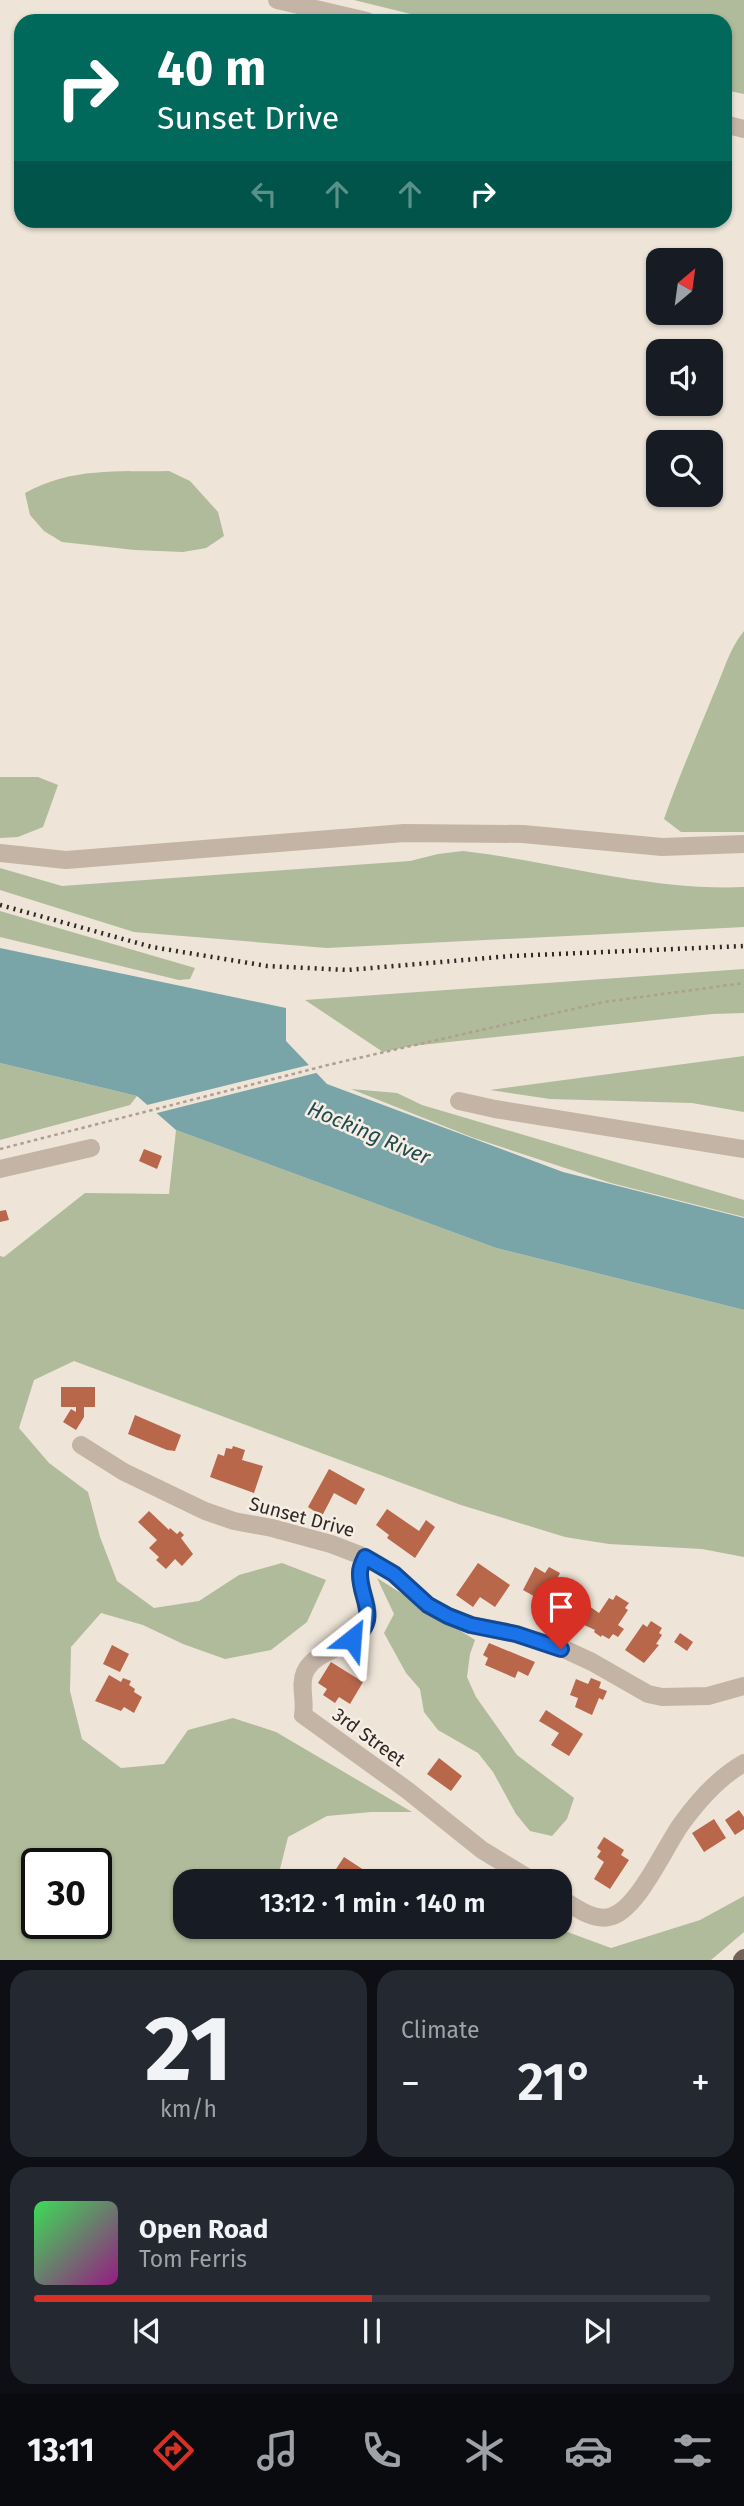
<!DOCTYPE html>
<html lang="en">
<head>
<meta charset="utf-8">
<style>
	body { margin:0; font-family:"Fira Sans",sans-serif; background:#242831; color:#f1f3f6; height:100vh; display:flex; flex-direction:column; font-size:26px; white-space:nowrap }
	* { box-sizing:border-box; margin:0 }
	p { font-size:23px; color:#9ea1a6 }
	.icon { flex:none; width:38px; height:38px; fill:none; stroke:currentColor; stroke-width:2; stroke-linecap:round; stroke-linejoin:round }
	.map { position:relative; height:1960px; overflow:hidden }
	.panel { display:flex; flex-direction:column; gap:10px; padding:10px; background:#0d0f14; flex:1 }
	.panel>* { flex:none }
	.top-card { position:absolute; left:14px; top:14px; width:718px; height:214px; border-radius:21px; box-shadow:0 2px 5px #0004; background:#00695c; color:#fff; overflow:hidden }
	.needle { width:46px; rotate:29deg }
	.controls { position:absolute; left:646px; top:248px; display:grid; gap:14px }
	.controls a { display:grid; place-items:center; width:77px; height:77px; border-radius:14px; background:#171b24; box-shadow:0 2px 5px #0004; font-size:35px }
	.speed { position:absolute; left:21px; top:1848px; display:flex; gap:14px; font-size:35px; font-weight:700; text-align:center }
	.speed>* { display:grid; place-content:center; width:91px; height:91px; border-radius:50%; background:#171b24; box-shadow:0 2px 5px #0004; line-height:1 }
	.speed .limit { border:4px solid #111; border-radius:10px; background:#fff; color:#111 }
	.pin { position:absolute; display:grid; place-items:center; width:60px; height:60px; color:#fff; margin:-72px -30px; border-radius:50% 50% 50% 0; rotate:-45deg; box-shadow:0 0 7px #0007 }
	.pin .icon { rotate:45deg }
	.me { position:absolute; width:77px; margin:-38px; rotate:28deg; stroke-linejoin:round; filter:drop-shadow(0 0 5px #0008) }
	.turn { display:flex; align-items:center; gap:24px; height:147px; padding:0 28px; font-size:32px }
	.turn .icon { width:91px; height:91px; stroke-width:2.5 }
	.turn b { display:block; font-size:49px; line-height:60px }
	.lanes { display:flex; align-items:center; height:66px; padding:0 28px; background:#0003; justify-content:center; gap:35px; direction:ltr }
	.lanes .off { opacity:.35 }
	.big { font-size:52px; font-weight:600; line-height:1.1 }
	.panel .widget { flex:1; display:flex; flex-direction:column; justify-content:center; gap:10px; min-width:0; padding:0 24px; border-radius:21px; background:#242831 }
	.panel .dial { align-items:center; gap:0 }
	.dial b { font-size:91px; line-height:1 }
	.song { display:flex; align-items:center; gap:21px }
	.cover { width:84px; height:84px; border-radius:10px; background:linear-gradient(135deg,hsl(130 70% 55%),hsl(310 70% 35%)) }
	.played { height:7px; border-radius:4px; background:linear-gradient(90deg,#d93025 50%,#363941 50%) }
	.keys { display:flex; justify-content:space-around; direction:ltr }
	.heat { display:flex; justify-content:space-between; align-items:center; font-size:38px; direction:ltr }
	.panel .tiles { flex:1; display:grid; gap:10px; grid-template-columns:1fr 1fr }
	.widget:last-child { grid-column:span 2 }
	.trip { position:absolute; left:173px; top:1869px; width:399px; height:70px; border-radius:21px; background:#171b24; box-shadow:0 2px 5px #0004; font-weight:600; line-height:70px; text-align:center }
	.menu { display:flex; height:112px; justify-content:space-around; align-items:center; background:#090b0e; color:#9ea1a6 }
	.menu .icon { width:49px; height:49px }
	.menu .on { color:#d93025 }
	.menu b { font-size:32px; color:#f1f3f6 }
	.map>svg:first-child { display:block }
	.green { fill:#afbb9a; fill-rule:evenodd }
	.water { fill:#7aa5a8 }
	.pier { fill:#eee4d8 }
	.building { fill:#b9674b }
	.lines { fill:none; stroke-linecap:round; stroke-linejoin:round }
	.path { stroke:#b09e90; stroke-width:2.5; stroke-dasharray:3.5 3.5; stroke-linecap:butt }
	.minor { stroke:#c4b4a6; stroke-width:18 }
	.major { stroke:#726158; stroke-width:18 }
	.rail { stroke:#312926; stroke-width:4.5; stroke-dasharray:2 5; stroke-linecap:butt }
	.route-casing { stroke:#114b97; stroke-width:18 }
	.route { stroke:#1a73e8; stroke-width:12 }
	.labels { text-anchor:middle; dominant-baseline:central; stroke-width:5; stroke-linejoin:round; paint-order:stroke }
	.street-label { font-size:19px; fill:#312926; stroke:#f6eee4 }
	.water-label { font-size:21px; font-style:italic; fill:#204a4e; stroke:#f6eee4 }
</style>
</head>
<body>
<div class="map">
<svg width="744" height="1960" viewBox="0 0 744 1960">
	<rect width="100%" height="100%" fill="#eee4d8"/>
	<path class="green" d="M 354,0 L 744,0 L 744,94 L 725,90 L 724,21 L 439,21 Z
		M 169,471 L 190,481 L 218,512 L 224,536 L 206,548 L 183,552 L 135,550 L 62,542 L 44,531 L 30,515 L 25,493 C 72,467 117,472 169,471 Z
		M 744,631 L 744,832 L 681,832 L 664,819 C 679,776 697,735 714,693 C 724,671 729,649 744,631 Z
		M 0,777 L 38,777 L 58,785 L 43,827 L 18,837 L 0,838 Z
		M 463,851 C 557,862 649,891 744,887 L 744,927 L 327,948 L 134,932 L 0,890 L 0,868 L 62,886 L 410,861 L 438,854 Z
		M 0,911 L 195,968 L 190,979 L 179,980 L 0,937 Z
		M 744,969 L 744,1013 L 712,1014 L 411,1046 L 383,1052 L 305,1000 Z
		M 744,1056 L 744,1112 L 692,1103 L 550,1099 L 490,1090 Z
		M 0,1063 L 137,1096 L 130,1105 L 0,1140 Z
		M 351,1089 L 397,1093 L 422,1105 L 744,1200 L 744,1217 L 611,1183 L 474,1138 Z
		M 176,1130 L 496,1248 L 744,1310 L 744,1557 L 702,1549 L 609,1544 L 565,1537 L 461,1505 L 74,1361 L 34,1380 L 19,1428 L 49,1463 L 88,1492 L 100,1537 L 117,1581 L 154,1608 L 199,1601 L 239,1575 L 282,1563 L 326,1580 L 307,1622 L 271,1650 L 225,1659 L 183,1644 L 143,1625 L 101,1613 L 71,1647 L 70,1691 L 82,1739 L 121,1768 L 164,1764 L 188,1730 L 233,1718 L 276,1732 L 412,1812 L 371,1812 L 327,1816 L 288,1837 L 277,1881 L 186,1881 L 186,1927 L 554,1927 L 611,1948 L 700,1920 L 744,1896 L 744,1932 L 711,1960 L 0,1960 L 0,1256 L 4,1257 L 85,1193 L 169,1194 ZM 37,1864 L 96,1864 L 96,1923 L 37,1923 Z
		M 377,1578 L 475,1640 L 470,1654 L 467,1677 L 476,1697 L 517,1755 L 574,1798 L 567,1819 L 552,1836 L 530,1831 L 516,1814 L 493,1772 L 478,1753 L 438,1730 L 424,1712 L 420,1689 L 406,1673 L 384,1633 L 394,1614 Z"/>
	<path class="water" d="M 0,948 L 286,1008 L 286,1041 L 327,1084 L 563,1172 L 744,1218 L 744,1310 L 496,1248 L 176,1130 L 137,1096 L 0,1063 Z"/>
	<path class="pier" d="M 313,1064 L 320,1072 L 153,1114 L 143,1106 Z"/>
	<path class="building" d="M 144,1149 L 162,1156 L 157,1169 L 139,1161 Z
		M 6,1210 L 9,1220 L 0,1222 L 0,1211 Z
		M 61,1387 L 95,1387 L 95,1407 L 84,1407 L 84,1417 L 76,1430 L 63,1422 L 71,1409 L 76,1412 L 76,1407 L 61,1407 Z
		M 135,1415 L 181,1435 L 175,1451 L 167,1450 L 128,1434 Z
		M 233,1446 L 245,1450 L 242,1460 L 263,1466 L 254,1493 L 210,1477 L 218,1454 L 224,1456 L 226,1448 L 232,1449 Z
		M 329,1469 L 365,1489 L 356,1505 L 334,1493 L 322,1516 L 308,1507 Z
		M 387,1509 L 419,1531 L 426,1520 L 435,1527 L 415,1558 L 387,1538 L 389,1535 L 376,1525 Z
		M 149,1511 L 169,1530 L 170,1528 L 177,1534 L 180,1531 L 184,1535 L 181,1538 L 193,1554 L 182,1566 L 175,1559 L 166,1569 L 156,1560 L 159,1557 L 149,1548 L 157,1540 L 138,1522 Z
		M 478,1563 L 510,1585 L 495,1607 L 480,1597 L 473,1607 L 456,1595 Z
		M 535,1567 L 545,1573 L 549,1567 L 560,1573 L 557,1579 L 577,1589 L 564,1613 L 523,1590 Z
		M 616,1595 L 629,1603 L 625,1608 L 628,1610 L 618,1625 L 624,1629 L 618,1637 L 613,1634 L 609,1639 L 602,1635 L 601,1637 L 594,1632 L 595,1630 L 582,1624 L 584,1621 L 577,1617 L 585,1603 L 599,1613 L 609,1598 L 613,1600 Z
		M 651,1621 L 662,1628 L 659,1633 L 662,1635 L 656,1644 L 659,1645 L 644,1663 L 625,1650 L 643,1624 L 647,1627 Z
		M 680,1633 L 693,1642 L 687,1651 L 674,1642 Z
		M 489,1643 L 535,1662 L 528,1676 L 518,1671 L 515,1678 L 485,1665 L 488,1658 L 483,1655 Z
		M 112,1645 L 129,1654 L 120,1672 L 103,1664 Z
		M 331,1662 L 363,1682 L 350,1704 L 339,1697 L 335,1703 L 323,1695 L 327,1689 L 318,1683 Z
		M 109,1675 L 121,1682 L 123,1678 L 131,1681 L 129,1685 L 135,1689 L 134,1692 L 142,1697 L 134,1713 L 124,1707 L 121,1711 L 95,1701 Z
		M 591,1678 L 601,1682 L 599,1688 L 607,1691 L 603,1700 L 599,1698 L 592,1715 L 575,1707 L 578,1698 L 570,1695 L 576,1679 L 588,1684 Z
		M 546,1710 L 583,1734 L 569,1756 L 551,1745 L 559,1733 L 539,1721 Z
		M 439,1758 L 462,1776 L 451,1791 L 427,1774 Z
		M 739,1810 L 744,1817 L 744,1829 L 735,1835 L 725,1820 Z
		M 714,1819 L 726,1838 L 704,1852 L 692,1833 Z
		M 604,1837 L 624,1850 L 621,1855 L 629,1860 L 610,1889 L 594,1879 L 604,1862 L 597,1857 L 601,1851 L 597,1848 Z
		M 344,1857 L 373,1876 L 370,1881 L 347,1881 L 334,1872 Z"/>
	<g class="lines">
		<path class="path" d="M 0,1149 L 332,1064 L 604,1002 L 744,983"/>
		<path class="minor" d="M 277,0 L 367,21
			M 724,124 L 744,129
			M 0,853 L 66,860 L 404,833 L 523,834 L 662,847 L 744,844
			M 459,1101 L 495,1109 L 744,1149
			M 0,1169 L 91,1148
			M 81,1445 L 124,1472 L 205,1511 L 234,1521 L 272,1528 L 331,1544 L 365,1557 L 393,1573 L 428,1605 L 448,1616 L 471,1625 L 516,1634 L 564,1649 L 592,1662 L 648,1694 L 662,1697 L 708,1696 L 744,1686
			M 365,1557 C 363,1561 360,1567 360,1572 C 359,1590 373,1607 365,1626 C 354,1649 316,1648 305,1672 C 299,1685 306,1701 303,1715 L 407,1790 L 482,1850 L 533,1881
			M 560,1898 C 574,1906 592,1921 609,1917 C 637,1912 665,1846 682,1823 C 698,1801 719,1777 744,1763"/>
		<path class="major" d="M 742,1960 L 744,1958"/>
		<path class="rail" d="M 0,905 L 152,947 L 267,966 L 348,970 L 511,956 L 744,946"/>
	</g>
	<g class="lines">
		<defs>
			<path id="route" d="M 352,1639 C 382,1619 359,1599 360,1573 C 360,1567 363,1561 365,1557 L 394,1574 L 428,1605 L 448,1616 L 471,1625 L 516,1634 L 561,1649"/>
		</defs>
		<use href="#route" class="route-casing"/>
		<use href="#route" class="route"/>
	</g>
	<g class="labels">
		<g class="street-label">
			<text transform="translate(302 1517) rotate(15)">Sunset Drive</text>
			<text transform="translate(369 1737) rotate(36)">3rd Street</text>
		</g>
		<g class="water-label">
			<text transform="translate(369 1133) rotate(23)">Hocking River</text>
		</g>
	</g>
</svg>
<div class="controls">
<a><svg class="needle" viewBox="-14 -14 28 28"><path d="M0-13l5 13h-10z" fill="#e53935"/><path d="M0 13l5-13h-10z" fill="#9ea1a6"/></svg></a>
<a><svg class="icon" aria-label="sound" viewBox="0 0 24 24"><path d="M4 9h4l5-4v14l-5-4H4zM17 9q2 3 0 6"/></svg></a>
<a><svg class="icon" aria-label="search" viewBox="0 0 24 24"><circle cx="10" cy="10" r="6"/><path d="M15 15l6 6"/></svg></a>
</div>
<div class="speed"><div class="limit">30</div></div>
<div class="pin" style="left:561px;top:1649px;background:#d93025"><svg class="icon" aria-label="arrive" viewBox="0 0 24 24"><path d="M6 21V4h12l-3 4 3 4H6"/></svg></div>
<svg class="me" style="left:352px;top:1639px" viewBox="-20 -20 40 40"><path d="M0-17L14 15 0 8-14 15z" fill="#1a73e8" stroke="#fff" stroke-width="4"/></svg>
<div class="trip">13:12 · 1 min · 140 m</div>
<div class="top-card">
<div class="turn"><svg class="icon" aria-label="right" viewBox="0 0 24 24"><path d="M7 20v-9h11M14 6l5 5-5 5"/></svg><div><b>40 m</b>Sunset Drive</div></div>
<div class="lanes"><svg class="icon off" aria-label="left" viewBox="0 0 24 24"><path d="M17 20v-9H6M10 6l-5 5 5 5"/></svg><svg class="icon off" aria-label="ahead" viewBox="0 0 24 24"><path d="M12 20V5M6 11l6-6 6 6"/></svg><svg class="icon off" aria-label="ahead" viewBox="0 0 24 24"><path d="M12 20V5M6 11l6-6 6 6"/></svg><svg class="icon" aria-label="right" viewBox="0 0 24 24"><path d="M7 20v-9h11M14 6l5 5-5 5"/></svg></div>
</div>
</div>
<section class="panel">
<div class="tiles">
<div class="widget dial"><b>21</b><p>km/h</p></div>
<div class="widget"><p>Climate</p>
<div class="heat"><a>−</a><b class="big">21°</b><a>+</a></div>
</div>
<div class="widget">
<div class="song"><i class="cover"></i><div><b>Open Road</b><p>Tom Ferris</p></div></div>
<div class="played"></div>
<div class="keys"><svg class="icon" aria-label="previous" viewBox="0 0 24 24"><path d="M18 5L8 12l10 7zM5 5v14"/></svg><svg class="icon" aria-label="pause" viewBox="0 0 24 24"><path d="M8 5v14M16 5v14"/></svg><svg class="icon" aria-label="next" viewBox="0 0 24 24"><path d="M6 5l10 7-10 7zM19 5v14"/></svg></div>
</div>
</div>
</section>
<nav class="menu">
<b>13:11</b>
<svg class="icon on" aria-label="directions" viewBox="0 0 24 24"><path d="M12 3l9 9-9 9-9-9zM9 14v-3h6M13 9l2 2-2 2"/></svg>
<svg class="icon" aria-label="music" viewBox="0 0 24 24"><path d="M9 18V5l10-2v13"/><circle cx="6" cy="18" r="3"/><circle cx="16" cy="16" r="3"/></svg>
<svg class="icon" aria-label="phone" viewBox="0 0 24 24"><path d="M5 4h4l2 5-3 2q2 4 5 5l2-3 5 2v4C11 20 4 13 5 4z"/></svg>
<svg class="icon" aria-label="climate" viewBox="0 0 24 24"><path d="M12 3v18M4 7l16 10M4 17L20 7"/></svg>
<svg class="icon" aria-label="car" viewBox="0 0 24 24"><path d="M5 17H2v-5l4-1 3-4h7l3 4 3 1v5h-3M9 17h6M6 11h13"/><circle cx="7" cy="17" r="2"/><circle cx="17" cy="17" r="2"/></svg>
<svg class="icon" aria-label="filters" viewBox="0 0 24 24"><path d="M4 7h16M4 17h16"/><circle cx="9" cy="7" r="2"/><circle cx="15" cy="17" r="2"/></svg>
</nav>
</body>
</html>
